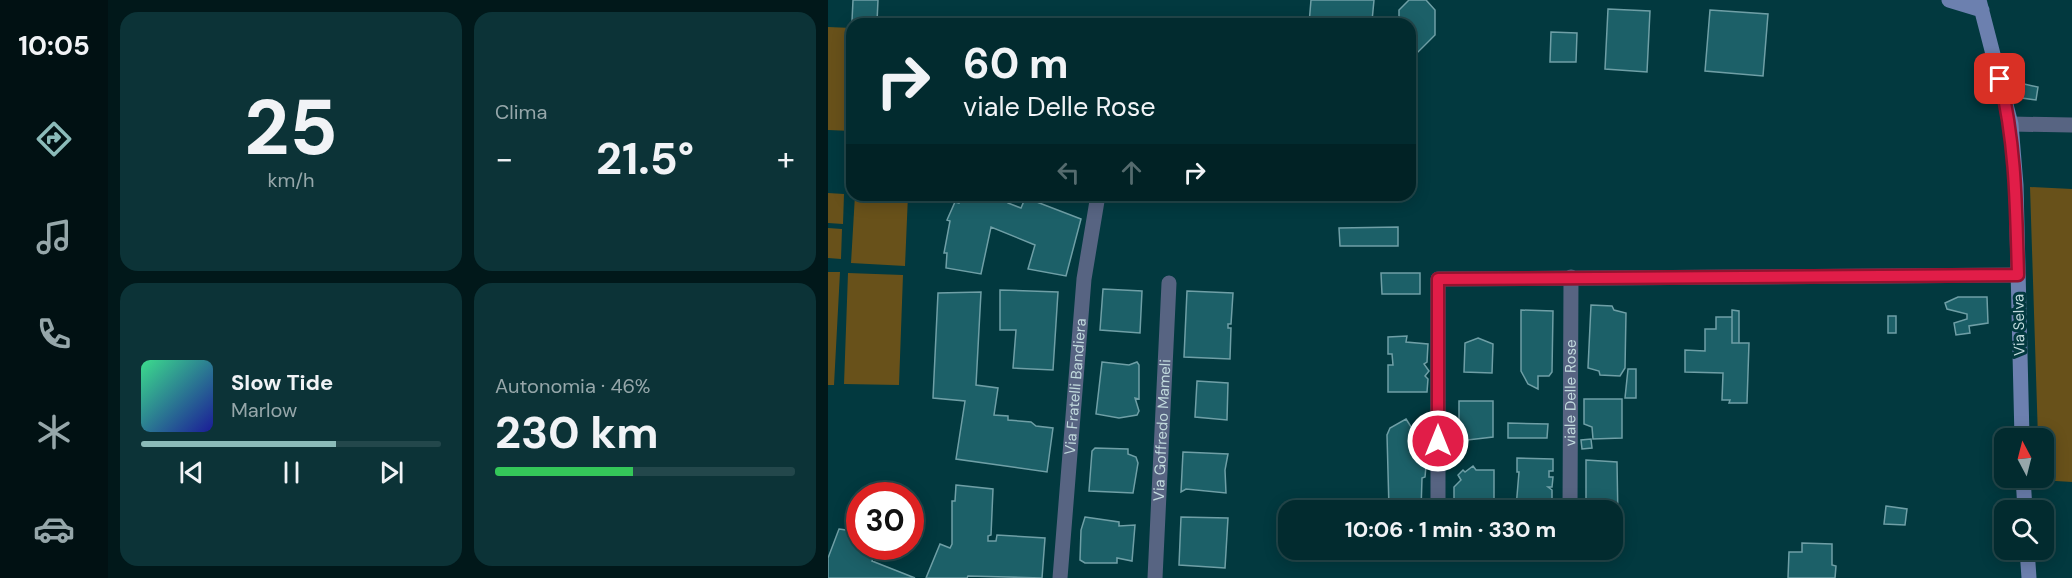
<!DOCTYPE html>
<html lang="it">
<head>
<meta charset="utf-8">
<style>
	body { margin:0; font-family:"DM Sans",sans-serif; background:#0c3337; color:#f1f3f6; height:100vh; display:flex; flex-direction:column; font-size:22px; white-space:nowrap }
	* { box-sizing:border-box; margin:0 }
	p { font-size:20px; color:#96a7aa }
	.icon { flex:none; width:33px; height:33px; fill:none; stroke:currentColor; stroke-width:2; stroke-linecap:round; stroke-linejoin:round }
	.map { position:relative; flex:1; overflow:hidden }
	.panel { display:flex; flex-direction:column; gap:12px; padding:12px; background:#01181a; width:720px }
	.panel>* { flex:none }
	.banner { position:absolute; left:18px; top:18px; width:570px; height:183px; border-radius:18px; box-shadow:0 3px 15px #0003,0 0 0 2px #23474b; background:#022b2f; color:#f1f3f6; overflow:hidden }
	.needle { width:39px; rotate:353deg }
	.tools { position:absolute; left:1166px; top:428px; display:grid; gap:12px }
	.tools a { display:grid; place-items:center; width:60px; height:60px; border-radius:12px; background:#022b2f; box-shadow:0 3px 15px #0003,0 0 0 2px #23474b; font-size:30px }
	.speed { position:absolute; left:18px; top:482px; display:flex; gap:12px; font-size:30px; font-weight:700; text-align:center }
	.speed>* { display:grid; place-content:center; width:78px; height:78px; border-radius:50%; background:#022b2f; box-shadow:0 3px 15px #0003,0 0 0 2px #23474b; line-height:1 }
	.speed .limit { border:9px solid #d22; background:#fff; color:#111 }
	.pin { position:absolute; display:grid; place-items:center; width:51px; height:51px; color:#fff; margin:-26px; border-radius:12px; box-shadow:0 3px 9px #0006 }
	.me { position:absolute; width:66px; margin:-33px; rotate:0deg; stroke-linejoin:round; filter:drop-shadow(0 0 4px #0008) }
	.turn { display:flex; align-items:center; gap:21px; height:126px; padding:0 18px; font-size:27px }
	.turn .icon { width:78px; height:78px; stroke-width:2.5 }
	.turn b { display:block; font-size:42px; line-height:51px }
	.lanes { display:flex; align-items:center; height:57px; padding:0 18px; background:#0003; justify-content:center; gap:30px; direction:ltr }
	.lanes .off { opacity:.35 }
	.big { font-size:45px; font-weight:700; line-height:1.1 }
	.panel .widget { flex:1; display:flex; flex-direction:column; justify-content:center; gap:9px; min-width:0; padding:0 21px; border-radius:18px; background:#0c3337 }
	.panel .dial { align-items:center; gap:0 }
	.dial b { font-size:78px; line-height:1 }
	.song { display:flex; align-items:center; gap:18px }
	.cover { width:72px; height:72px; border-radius:9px; background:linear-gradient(135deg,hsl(150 70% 55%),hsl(240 70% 35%)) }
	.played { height:6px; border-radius:3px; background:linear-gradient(90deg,#8bbbb9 65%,#23474b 65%) }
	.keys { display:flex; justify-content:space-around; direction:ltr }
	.heat { display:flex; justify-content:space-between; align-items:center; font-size:33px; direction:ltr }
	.charge { height:9px; border-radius:4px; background:linear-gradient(90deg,#34c759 46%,#23474b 0) }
	.panel .tiles { flex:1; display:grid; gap:12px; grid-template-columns:repeat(2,1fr) }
	.trip { position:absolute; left:450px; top:500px; width:345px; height:60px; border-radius:18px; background:#022b2f; box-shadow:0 3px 15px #0003,0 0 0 2px #23474b; font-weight:700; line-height:60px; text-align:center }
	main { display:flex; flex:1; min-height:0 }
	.menu { display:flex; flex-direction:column; width:108px; justify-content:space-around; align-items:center; background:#011113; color:#96a7aa }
	.menu .icon { width:42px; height:42px }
	.menu .active { color:#8bbbb9 }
	.menu b { font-size:27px; color:#f1f3f6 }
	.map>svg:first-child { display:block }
	.green { fill:#68511a }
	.building { fill:#1c6068; stroke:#6f9fa6; stroke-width:1.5 }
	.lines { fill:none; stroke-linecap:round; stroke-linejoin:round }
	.street { stroke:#576482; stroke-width:15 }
	.secondary { stroke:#6c80af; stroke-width:15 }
	.route-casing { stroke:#92132f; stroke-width:15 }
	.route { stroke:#e11d48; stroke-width:10 }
	.labels { text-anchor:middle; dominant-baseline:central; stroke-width:6; stroke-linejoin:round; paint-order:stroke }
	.street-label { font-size:15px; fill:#c1dadd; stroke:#02393f }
</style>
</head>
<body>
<main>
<nav class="menu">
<b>10:05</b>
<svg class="icon active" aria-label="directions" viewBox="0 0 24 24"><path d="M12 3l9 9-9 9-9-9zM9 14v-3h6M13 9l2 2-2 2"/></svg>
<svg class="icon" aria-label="music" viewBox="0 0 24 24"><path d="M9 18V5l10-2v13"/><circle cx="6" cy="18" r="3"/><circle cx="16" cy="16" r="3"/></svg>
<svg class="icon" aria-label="phone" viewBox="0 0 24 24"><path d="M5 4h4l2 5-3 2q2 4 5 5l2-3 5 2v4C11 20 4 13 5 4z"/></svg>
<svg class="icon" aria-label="climate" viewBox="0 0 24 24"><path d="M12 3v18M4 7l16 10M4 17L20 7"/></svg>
<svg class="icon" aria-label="car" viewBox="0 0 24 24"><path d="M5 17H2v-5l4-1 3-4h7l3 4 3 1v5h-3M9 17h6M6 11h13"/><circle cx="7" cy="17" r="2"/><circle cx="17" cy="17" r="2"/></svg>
</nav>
<section class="panel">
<div class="tiles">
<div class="widget dial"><b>25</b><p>km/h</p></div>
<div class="widget"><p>Clima</p>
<div class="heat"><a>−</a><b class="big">21.5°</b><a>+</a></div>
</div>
<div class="widget">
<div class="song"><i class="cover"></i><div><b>Slow Tide</b><p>Marlow</p></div></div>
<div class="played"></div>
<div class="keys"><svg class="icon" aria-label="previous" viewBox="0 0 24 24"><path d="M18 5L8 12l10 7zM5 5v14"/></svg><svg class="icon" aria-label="pause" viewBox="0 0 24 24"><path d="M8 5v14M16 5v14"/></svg><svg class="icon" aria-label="next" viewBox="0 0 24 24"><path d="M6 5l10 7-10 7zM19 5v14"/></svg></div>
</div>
<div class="widget"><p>Autonomia · 46%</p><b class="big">230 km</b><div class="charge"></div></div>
</div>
</section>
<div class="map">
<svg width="1244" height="578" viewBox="0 0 1244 578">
	<rect width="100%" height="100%" fill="#02393f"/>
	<path class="green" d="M 0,27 L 24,28 L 24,131 L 0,130 Z
		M 1202,187 L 1244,189 L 1244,482 L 1212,480 L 1212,477 L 1215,477 L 1215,438 L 1210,438 Z
		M 0,193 L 16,194 L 15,224 L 0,223 Z
		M 27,195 L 80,195 L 77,266 L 23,263 Z
		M 0,228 L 14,229 L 13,259 L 0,258 Z
		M 0,272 L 12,272 L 6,385 L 0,385 Z
		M 20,273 L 75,275 L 71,385 L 16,384 Z"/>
	<path class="building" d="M 25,0 L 50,0 L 49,22 L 24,21 Z
		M 483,0 L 546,0 L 544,21 L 518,19 L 517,24 L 481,24 Z
		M 581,0 L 598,0 L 607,10 L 607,35 L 588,54 L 582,47 L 582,24 L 571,24 L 571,10 Z
		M 780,9 L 822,11 L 819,72 L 777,69 Z
		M 882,10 L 940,14 L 935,76 L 877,71 Z
		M 723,32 L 749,33 L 748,62 L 722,62 Z
		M 1196,84 L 1210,87 L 1208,100 L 1194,98 Z
		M 134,195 L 181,195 L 180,203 L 193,208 L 196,201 L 200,202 L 201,199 L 253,219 L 238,276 L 200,269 L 207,245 L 163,227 L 153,274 L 118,268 L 119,253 L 116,253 L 122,221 L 119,220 L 127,202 L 131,203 Z
		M 570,227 L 570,246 L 512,246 L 511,228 Z
		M 553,273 L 592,273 L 592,294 L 554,294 Z
		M 275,289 L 314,291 L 312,333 L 272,330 Z
		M 172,290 L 230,292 L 225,370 L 185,368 L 188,330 L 172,330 Z
		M 359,291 L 405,293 L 403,324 L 400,324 L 400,328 L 403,328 L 402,359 L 356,357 Z
		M 153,292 L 148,385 L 170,388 L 166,415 L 180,416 L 180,420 L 203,422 L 208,426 L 225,428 L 219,472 L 128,459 L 137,401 L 105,398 L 110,293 Z
		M 1130,297 L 1159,297 L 1160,323 L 1141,326 L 1142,333 L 1128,335 L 1126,323 L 1139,319 L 1139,314 L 1119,309 L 1117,303 Z
		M 763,305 L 784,306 L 786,310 L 798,313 L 797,368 L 792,376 L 772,375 L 771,371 L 760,368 Z
		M 693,310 L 725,311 L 724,372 L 721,376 L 710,376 L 710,389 L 700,384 L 693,371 Z
		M 904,310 L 911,311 L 911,343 L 904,343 Z
		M 1060,316 L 1068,316 L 1068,333 L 1060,333 Z
		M 888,317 L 904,317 L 904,343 L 921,343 L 919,403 L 901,403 L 902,400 L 894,400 L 895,373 L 857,372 L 857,350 L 877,351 L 877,329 L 888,329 Z
		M 579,336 L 578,342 L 600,344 L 599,362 L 596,364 L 601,371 L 597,376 L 600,379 L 599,392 L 560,392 L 560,365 L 565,365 L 564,354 L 560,354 L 560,337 Z
		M 650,338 L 665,344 L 664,373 L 636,372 L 637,343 Z
		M 274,362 L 301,365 L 309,362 L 311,365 L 311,399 L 307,398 L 311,411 L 309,415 L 291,418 L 268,414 Z
		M 800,369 L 808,369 L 808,398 L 797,398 Z
		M 369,381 L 400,383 L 399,420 L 367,417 Z
		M 756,399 L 794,399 L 794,438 L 765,439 L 764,427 L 756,424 Z
		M 631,401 L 665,401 L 665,437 L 631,441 Z
		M 578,419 L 587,433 L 592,429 L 601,445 L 594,450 L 599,455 L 597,477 L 594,478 L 593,510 L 561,508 L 559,435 L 562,428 Z
		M 680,423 L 720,424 L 719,438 L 680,438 Z
		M 763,439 L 764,448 L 754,449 L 753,440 Z
		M 267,448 L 300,449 L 300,454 L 308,457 L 310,463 L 305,493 L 261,491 L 264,451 Z
		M 355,452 L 400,454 L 397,470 L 398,493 L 358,489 L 353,492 Z
		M 689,458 L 725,459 L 725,471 L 721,471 L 721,477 L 725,477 L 724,487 L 720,487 L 724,490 L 724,509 L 688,508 L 691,472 L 689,472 Z
		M 758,460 L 789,462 L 790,521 L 784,521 L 784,510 L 758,510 Z
		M 645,466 L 648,470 L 666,470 L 666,510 L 622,510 L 626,508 L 626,487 L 633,480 L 630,475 L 635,470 L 637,472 Z
		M 128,485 L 165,489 L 163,535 L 160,536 L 160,541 L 168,541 L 169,535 L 217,538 L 214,578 L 140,576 L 139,578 L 98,578 L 112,544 L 122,548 L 124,544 L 124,501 L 127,501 Z
		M 1058,506 L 1079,509 L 1077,525 L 1056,524 Z
		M 257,517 L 291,522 L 291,526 L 307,525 L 304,561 L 289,558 L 289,563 L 257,563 L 252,560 L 253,530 Z
		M 353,517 L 400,518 L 397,568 L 351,565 Z
		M 11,529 L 32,532 L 32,546 L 50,546 L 44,561 L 87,578 L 0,578 L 0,558 Z
		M 974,543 L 1004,544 L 1004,565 L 1008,566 L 1007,578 L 960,578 L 961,552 L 974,552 Z"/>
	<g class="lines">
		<g class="street">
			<path d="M 1183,124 L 1244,125"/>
			<path d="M 610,510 L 610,279 L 1190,275"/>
			<path id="s1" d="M 742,510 L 743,277"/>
			<path id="s2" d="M 232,578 L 256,279 L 270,195"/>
			<path id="s3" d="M 327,578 L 341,283"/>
		</g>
		<path class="secondary" d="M 1121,0 L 1154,10
			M 1151,0 L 1183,124 L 1188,185 L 1194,438
			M 1195,477 L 1197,510
			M 1199,549 L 1201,578"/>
	</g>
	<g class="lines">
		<defs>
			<path id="route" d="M 610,441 L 610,279 L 1190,275 C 1188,206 1188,146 1172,79"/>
		</defs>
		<use href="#route" class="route-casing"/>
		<use href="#route" class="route"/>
	</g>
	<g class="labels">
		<g class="street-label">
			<text transform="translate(1191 325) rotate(-91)">Via Selva</text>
			<text stroke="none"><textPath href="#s2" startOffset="192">Via Fratelli Bandiera</textPath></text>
			<text stroke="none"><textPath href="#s1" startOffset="117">viale Delle Rose</textPath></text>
			<text stroke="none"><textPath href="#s3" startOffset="148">Via Goffredo Mameli</textPath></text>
		</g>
	</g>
</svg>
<div class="tools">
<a><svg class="needle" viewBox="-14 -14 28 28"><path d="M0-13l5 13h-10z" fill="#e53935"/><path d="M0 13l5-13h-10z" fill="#96a7aa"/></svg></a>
<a><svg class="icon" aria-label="search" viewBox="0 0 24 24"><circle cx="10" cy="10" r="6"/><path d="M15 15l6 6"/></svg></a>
</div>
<div class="speed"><div class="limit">30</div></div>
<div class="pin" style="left:1172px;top:79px;background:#d93025"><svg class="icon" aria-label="arrive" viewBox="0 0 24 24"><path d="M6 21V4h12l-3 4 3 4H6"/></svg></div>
<svg class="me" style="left:610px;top:441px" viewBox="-20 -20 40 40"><circle r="17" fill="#e11d48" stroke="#fff" stroke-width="3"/><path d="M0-11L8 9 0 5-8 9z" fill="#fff"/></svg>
<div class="trip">10:06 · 1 min · 330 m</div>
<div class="banner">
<div class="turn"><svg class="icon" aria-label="right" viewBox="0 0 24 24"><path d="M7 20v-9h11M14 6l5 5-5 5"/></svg><div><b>60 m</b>viale Delle Rose</div></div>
<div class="lanes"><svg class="icon off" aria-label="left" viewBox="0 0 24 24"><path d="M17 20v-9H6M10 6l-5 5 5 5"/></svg><svg class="icon off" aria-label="ahead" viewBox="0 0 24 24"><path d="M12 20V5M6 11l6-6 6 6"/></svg><svg class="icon" aria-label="right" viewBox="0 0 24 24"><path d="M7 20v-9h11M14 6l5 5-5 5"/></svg></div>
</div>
</div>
</main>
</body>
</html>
